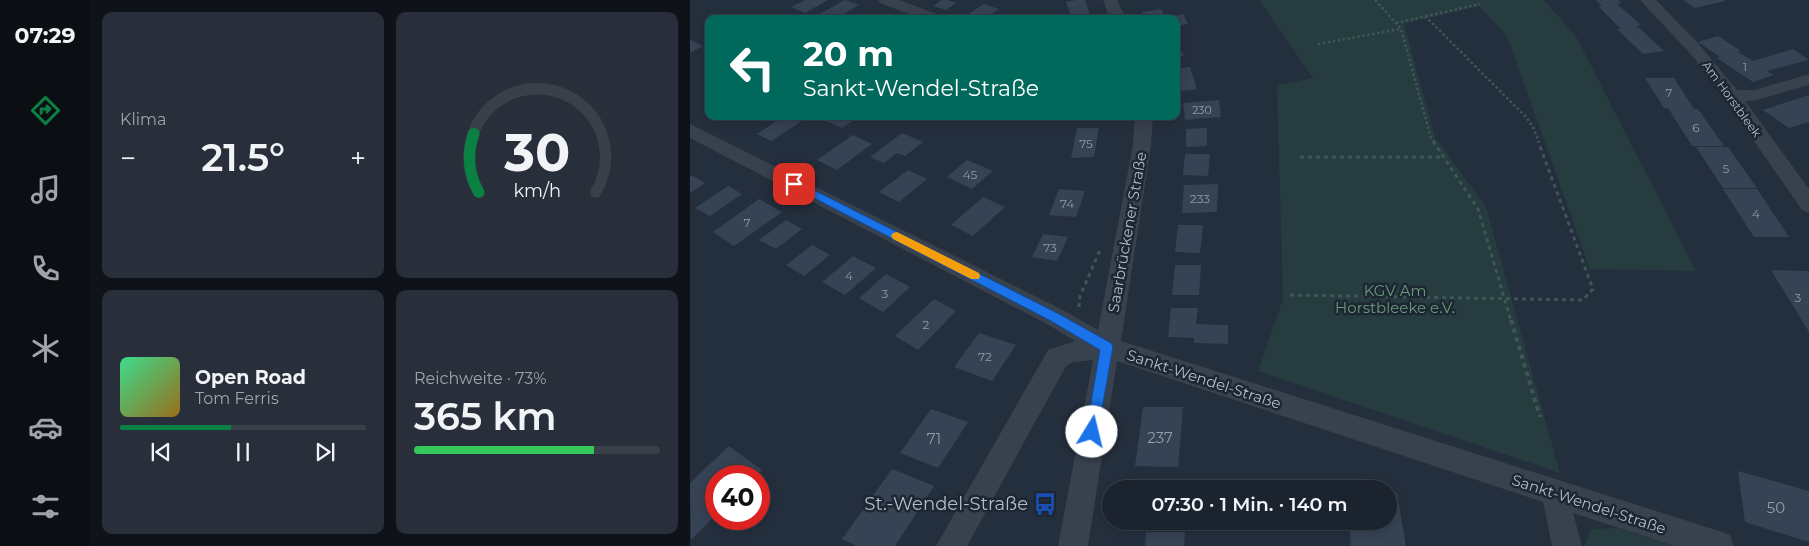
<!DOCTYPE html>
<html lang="de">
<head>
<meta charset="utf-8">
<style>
	body { margin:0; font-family:Montserrat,sans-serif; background:#282f3a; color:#f1f3f6; height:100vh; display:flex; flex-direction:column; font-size:19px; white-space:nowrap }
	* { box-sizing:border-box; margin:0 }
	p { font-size:16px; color:#a0a4aa }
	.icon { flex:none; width:28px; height:28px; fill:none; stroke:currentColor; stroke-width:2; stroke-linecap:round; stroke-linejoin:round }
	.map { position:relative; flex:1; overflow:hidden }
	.panel { display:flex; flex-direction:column; gap:12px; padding:12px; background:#0f1319; width:600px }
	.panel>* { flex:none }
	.banner { position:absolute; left:15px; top:15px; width:475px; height:105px; border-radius:10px; box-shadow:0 2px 12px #0003,0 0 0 1px #39404a; background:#00695c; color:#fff; overflow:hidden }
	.speed { position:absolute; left:15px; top:465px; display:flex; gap:10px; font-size:25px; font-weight:700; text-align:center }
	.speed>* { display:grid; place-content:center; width:65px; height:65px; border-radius:50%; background:#1b232e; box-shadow:0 2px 12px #0003,0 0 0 1px #39404a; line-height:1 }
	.speed .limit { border:8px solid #d22; background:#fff; color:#111 }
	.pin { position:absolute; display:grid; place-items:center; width:42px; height:42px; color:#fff; margin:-21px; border-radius:10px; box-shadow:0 2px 8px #0006 }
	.me { position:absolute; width:55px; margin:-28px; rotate:9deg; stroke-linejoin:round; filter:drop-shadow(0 0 4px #0008) }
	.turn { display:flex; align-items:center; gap:18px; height:105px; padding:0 15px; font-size:22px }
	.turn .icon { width:65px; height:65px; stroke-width:2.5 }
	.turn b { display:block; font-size:35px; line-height:42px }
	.big { font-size:38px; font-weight:600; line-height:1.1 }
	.panel .widget { flex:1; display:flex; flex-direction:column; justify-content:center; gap:8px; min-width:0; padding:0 18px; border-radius:10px; background:#282f3a }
	.panel .dial { align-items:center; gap:0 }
	.dial svg { height:130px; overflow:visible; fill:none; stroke:#39404a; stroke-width:7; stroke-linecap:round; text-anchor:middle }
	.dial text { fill:#f1f3f6; stroke:none }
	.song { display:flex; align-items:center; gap:15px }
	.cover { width:60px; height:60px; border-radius:8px; background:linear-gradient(135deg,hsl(150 70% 55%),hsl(40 70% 35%)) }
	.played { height:5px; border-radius:2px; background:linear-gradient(90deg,#0b8043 45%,#39404a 45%) }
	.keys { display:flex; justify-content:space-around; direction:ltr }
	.heat { display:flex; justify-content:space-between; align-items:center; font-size:28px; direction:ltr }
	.charge { height:8px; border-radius:4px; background:linear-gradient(90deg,#34c759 73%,#39404a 0) }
	.panel .tiles { flex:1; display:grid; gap:12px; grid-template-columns:repeat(2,1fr) }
	.trip { position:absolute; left:412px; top:480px; width:295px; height:50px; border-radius:25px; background:#1b232e; box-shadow:0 2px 12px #0003,0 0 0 1px #39404a; font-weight:600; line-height:50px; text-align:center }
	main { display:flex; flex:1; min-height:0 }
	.menu { display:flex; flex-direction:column; width:90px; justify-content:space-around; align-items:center; background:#0b0e12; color:#a0a4aa }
	.menu .icon { width:35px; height:35px }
	.menu .selected { color:#0b8043 }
	.menu b { font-size:22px; color:#f1f3f6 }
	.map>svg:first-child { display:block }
	.green { fill:#263c3f }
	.building { fill:#364354 }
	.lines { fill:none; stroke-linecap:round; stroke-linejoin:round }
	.path-far2 { stroke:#3f5557; stroke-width:2.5; stroke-dasharray:2.5 2.5; stroke-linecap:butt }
	.path-far1 { stroke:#3f5557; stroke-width:3; stroke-dasharray:4 4; stroke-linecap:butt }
	.path { stroke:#3f5557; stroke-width:4; stroke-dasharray:4.5 4.5; stroke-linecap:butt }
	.minor { fill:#38414e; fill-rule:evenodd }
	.route { fill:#1a73e8; stroke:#114b97 }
	.slow { fill:#f59e0b }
	.labels { text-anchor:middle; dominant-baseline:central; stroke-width:5; stroke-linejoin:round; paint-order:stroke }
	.far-number-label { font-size:11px; fill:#929caa }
	.far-street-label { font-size:12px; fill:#b4bcc9; stroke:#1d2633 }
	.number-label { font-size:12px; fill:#929caa }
	.street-label { font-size:15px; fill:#b4bcc9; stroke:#1d2633 }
	.park-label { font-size:15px; fill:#6b9a76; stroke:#1d2633 }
	.near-number-label { font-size:15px; fill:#929caa }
	.near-poi-label { font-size:18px; fill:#b4bcc9; stroke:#1d2633; text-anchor:end }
</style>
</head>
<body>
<main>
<nav class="menu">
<b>07:29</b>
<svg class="icon selected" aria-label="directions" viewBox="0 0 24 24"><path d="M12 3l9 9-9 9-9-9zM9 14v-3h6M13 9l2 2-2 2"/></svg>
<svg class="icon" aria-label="music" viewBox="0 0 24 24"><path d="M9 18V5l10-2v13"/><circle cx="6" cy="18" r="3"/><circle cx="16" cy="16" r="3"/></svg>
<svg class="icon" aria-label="phone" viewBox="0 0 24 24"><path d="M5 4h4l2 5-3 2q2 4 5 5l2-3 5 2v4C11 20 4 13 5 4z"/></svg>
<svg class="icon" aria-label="climate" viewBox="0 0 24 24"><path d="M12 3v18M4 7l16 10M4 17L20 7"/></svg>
<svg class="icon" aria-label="car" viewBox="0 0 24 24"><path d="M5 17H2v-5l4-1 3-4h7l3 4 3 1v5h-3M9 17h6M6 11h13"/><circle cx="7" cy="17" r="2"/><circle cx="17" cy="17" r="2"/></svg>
<svg class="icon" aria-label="filters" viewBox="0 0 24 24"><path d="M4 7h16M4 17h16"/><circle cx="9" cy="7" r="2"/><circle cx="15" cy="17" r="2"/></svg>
</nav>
<section class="panel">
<div class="tiles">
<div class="widget"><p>Klima</p>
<div class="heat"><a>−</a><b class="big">21.5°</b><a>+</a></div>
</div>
<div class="widget dial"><svg viewBox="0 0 100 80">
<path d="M14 69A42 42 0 1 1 86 69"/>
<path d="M14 69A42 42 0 0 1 11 33" stroke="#0b8043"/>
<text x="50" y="56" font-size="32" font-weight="700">30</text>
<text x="50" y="72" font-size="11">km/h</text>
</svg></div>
<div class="widget">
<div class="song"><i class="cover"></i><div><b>Open Road</b><p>Tom Ferris</p></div></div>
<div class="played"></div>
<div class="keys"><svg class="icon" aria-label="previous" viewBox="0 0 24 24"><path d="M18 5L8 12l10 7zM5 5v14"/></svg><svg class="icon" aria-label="pause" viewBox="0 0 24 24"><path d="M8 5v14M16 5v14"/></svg><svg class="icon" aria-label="next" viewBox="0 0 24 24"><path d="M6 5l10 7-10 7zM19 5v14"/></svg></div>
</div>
<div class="widget"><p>Reichweite · 73%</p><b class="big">365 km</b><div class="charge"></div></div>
</div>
</section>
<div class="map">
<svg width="1119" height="546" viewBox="0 0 1119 546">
	<rect width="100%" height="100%" fill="#242f3e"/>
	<path class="green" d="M 569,0 L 854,0 L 887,38 L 1006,271 L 900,269 L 817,36 L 789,6 L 714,24 L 745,137 L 796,207 L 870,473 L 568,371 L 593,299 L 587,85 L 623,78 Z
		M 927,528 L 982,546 L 894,546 L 902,529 Z"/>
	<path class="building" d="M 115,0 L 138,0 L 115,13 L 101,7 Z
		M 155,0 L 169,5 L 145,19 L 136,19 L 128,15 Z
		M 252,0 L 258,0 L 266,3 L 256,10 L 243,6 Z
		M 386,0 L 395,0 L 401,18 L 382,19 L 376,2 Z
		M 906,0 L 928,0 L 931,3 L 927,4 L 951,25 L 947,26 L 974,51 L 953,54 L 927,29 L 931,29 L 908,6 L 912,6 Z
		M 993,0 L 1035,0 L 1035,1 L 1005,8 Z
		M 294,4 L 309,9 L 294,19 L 277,15 Z
		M 471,9 L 476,18 L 493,14 L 498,24 L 486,26 L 486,19 L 455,19 L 452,12 Z
		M 174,13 L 190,19 L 164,19 Z
		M 1028,36 L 1051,51 L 1048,52 L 1063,61 L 1103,49 L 1119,60 L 1077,71 L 1084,75 L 1063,82 L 1027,58 L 1030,57 L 1008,42 Z
		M 0,40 L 13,46 L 0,53 Z
		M 486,41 L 489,46 L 494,56 L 486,57 Z
		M 500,67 L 507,89 L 486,92 L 486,69 Z
		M 955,78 L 984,78 L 1004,109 L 1008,109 L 1034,146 L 1002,146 L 978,108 L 974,108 Z
		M 1119,95 L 1119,122 L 1099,128 L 1073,110 Z
		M 529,100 L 531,117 L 495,120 L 493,103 Z
		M 94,116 L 109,116 L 115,119 L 81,141 L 67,134 Z
		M 139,116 L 163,116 L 167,118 L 152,128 L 134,120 Z
		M 387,128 L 409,128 L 404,157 L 381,158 Z
		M 517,128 L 517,146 L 496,147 L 496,129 Z
		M 212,133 L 233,142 L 215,156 L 207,153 L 194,163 L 180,157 Z
		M 163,135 L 182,144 L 147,170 L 127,160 Z
		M 1006,147 L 1038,147 L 1067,188 L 1033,188 Z
		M 495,154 L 520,154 L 518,176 L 493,175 Z
		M 277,160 L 303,171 L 282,189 L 257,177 Z
		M 218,170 L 237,179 L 209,202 L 189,192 Z
		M 1,175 L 15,183 L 0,193 L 0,176 Z
		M 528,184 L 527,212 L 492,213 L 494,185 Z
		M 38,186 L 52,194 L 20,216 L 5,208 Z
		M 369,189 L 395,191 L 386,217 L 359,215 Z
		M 1033,189 L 1067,189 L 1099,237 L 1064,237 Z
		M 293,197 L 315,207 L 283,236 L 261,225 Z
		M 69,199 L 92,212 L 44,246 L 23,232 Z
		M 96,220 L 112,229 L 86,249 L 69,240 Z
		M 488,225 L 513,225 L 510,253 L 485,252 Z
		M 353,234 L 378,237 L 367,261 L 342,257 Z
		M 122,245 L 140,255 L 114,276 L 96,265 Z
		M 163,256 L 186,268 L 155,295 L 132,282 Z
		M 485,265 L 511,265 L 509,295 L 482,295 Z
		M 1081,270 L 1119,271 L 1119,332 L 1113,322 Z
		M 196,274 L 220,287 L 193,312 L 169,298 Z
		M 244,299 L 266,311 L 228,350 L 205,336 Z
		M 481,308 L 508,308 L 506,324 L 538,325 L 538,344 L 504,343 L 504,338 L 478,337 Z
		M 289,333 L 326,345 L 302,381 L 264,367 Z
		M 453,407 L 493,407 L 488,467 L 445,466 Z
		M 241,409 L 278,422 L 248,468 L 210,453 Z
		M 39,446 L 72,470 L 66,476 L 26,476 L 26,515 L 1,540 L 0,483 Z
		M 202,469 L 244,486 L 205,546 L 167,546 L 152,539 Z
		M 1048,471 L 1119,491 L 1119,542 L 1055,522 Z
		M 699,493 L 707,493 L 716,546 L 661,546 L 659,521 L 699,521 Z
		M 456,532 L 495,532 L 494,546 L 455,546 Z"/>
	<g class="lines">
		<path class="path-far2" d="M 685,0 L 711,29 L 741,138 L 744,142
			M 735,16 L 836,117 L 843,127 L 849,142
			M 706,23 L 790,4
			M 628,44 L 710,29"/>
		<path class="path-far1" d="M 743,141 L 788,209 L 821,321
			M 610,157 L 753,157
			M 600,295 L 893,300 L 903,289 L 848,141
			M 389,307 L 390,296 L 410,250"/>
		<path class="path" d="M 821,320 L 850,417"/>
		<path class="minor" d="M 188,0 L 209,0 L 252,16 L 255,19 L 232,19 L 190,3 Z
			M 413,0 L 427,0 L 436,19 L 420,19 Z
			M 950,0 L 966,0 L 1008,43 L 1047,90 L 1065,90 L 1119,74 L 1119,85 L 1066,100 L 1055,101 L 1119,189 L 1119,213 L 1112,210 L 1018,75 L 997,50 Z
			M 445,116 L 463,116 L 461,145 L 431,341 L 1029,531 L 1040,535 L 1044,546 L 984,546 L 883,513 L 892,546 L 862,546 L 853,502 L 427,361 L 398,546 L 368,546 L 403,360 L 383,362 L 376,366 L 277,546 L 246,546 L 358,350 L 385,341 L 357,324 L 0,138 L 0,124 L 373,310 L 408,330 L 443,145 Z"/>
	</g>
	<path class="route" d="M 104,180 L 369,314 L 421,343 L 423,347 L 407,437 L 402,438 L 398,437 L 396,432 L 410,350 L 361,321 L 101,186 L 99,184 Z"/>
	<path class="slow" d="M 207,232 L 289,273 L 290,276 L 289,279 L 281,279 L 203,239 L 201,236 L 203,233 Z"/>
	<defs>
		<symbol id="bus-bare" viewBox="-9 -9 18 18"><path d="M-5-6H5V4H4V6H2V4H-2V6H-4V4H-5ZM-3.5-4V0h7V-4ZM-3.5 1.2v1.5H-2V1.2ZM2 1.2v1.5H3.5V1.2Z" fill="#1a4fb4" stroke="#1d2633" stroke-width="2.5" paint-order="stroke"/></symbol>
	</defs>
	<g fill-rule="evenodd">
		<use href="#bus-bare" x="339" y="488" width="32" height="32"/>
	</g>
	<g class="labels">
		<g class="far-number-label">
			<text x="1055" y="67">1</text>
			<text x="979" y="93">7</text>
			<text x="512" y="110">230</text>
		</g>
		<g class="far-street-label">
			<text transform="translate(1042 99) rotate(54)">Am Horstbleek</text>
		</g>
		<g class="number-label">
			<text x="1006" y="127">6</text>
			<text x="396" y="143">75</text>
			<text x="1036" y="168">5</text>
			<text x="280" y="174">45</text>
			<text x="510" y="198">233</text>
			<text x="377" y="203">74</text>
			<text x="1066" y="213">4</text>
			<text x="57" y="222">7</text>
			<text x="360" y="247">73</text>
			<text x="159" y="275">4</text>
			<text x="195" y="293">3</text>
			<text x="1108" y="297">3</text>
			<text x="236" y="324">2</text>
			<text x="295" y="356">72</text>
		</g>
		<g class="street-label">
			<text transform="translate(437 232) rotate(-80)">Saarbrückener Straße</text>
			<text transform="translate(514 379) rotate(18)">Sankt-Wendel-Straße</text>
			<text transform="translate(899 504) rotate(18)">Sankt-Wendel-Straße</text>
		</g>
		<g class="park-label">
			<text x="705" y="290">KGV Am<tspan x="705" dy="17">Horstbleeke e.V.</tspan></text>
		</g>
		<g class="near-number-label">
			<text x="470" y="437">237</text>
			<text x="244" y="438">71</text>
			<text x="1086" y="507">50</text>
		</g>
		<g class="near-poi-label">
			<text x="338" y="504">St.-Wendel-Straße</text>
		</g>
	</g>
</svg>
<div class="speed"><div class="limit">40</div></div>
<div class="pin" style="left:104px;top:184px;background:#d93025"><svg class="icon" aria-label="arrive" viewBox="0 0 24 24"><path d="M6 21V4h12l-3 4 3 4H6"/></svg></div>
<svg class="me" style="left:402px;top:432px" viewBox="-20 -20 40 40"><circle r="19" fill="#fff"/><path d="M0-13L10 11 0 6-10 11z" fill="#1a73e8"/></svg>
<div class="trip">07:30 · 1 Min. · 140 m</div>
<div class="banner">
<div class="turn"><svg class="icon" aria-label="left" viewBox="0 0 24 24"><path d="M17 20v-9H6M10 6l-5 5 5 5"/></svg><div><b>20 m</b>Sankt-Wendel-Straße</div></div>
</div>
</div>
</main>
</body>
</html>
